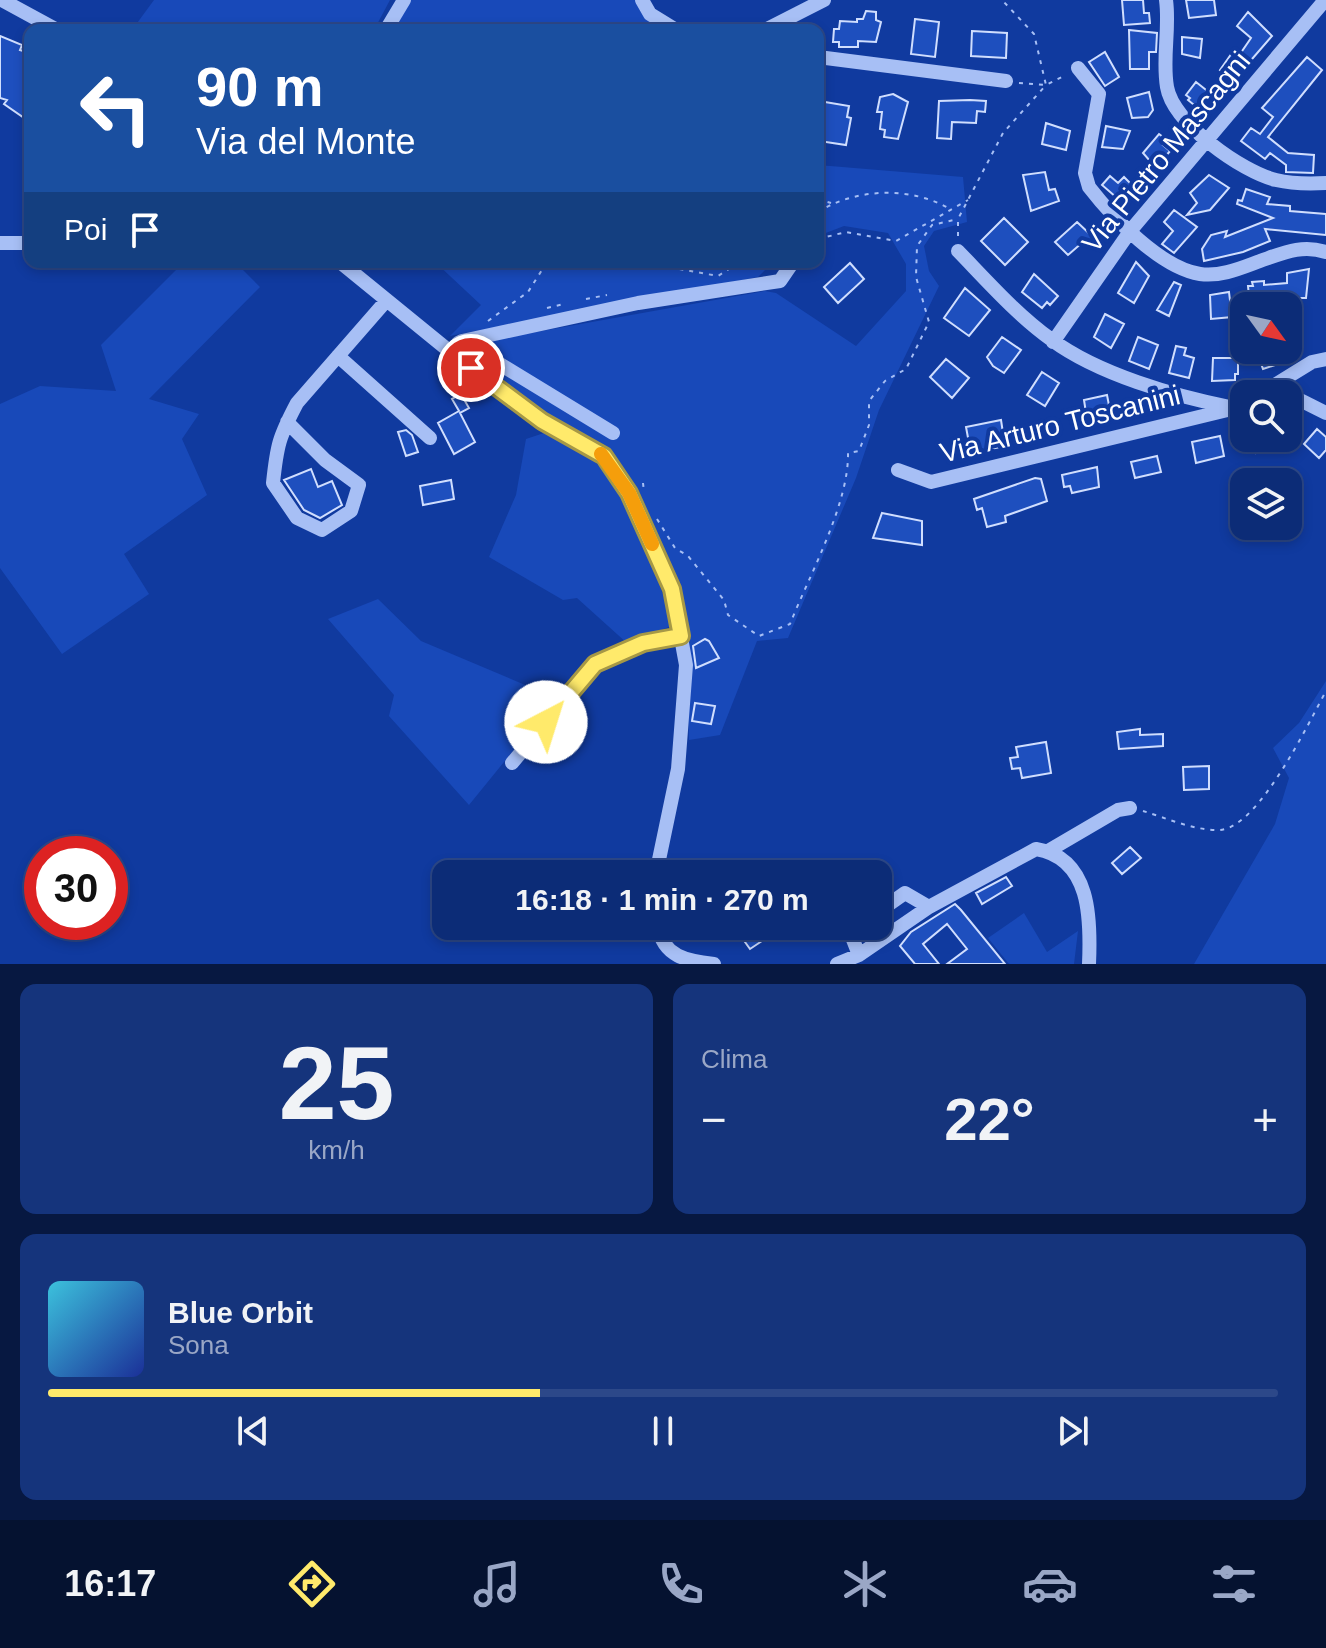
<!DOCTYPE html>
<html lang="it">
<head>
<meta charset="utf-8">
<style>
	body { margin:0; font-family:Helvetica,sans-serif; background:#15347c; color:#f1f3f6; height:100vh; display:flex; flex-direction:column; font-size:30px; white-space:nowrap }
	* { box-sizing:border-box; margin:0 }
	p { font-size:26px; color:#9aa7c6 }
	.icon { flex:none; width:44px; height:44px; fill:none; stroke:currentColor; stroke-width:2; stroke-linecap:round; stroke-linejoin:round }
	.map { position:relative; height:964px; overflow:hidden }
	.side { display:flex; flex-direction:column; gap:20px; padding:20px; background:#071841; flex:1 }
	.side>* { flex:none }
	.top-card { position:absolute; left:24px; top:24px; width:800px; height:244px; border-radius:16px; box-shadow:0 4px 12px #0003,0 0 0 2px #2c4889; background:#1a4fa0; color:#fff; overflow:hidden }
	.needle { width:52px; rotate:123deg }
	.tools { position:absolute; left:1230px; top:292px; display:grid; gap:16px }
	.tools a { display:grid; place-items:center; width:72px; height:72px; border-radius:16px; background:#0c2c77; box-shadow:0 4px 12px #0003,0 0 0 2px #2c4889; font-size:40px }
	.speed { position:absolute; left:24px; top:836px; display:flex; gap:16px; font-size:40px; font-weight:700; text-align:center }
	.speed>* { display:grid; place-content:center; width:104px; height:104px; border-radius:50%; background:#0c2c77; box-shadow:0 4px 12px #0003,0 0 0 2px #2c4889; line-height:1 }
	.speed .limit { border:12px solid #d22; background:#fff; color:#111 }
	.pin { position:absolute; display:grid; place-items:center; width:68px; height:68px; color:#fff; margin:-34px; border:4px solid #fff; border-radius:50%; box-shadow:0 2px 8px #0007 }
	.me { position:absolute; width:88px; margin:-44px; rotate:40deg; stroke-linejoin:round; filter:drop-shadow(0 0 6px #0008) }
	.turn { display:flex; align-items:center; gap:28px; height:168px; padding:0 40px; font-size:36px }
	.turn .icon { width:104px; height:104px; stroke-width:2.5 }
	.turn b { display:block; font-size:56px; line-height:68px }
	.then { display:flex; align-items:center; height:76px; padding:0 40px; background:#0003; gap:16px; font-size:30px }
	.big { font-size:60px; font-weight:800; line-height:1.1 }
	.side .widget { flex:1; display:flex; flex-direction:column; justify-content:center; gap:12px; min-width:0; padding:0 28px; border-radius:16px; background:#15347c }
	.side .dial { align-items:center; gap:0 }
	.dial b { font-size:104px; line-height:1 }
	.song { display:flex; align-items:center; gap:24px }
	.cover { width:96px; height:96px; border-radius:12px; background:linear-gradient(135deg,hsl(190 70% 55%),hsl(230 70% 35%)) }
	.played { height:8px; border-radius:4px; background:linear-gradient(90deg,#ffea6b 40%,#2c4889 40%) }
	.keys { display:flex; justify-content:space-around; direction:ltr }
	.heat { display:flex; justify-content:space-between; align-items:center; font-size:44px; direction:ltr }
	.side .tiles { flex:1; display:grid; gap:20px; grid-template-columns:1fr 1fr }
	.widget:last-child { grid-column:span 2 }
	.trip { position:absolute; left:432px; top:860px; width:460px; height:80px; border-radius:16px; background:#0c2c77; box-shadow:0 4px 12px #0003,0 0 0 2px #2c4889; font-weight:800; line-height:80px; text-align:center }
	.menu { display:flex; height:128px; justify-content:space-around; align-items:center; background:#051230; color:#9aa7c6 }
	.menu .icon { width:56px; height:56px }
	.menu .current { color:#ffea6b }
	.menu b { font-size:36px; color:#f1f3f6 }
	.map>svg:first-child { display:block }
	.green { fill:#1849b9 }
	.building { fill:#1e4fbe; stroke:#d0defe; stroke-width:2 }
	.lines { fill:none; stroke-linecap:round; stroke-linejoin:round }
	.path { stroke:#a7bff5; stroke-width:2; stroke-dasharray:4 6; stroke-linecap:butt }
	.minor { stroke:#a7bff5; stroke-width:14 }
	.route-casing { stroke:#a69846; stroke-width:20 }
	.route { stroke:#ffea6b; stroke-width:14 }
	.slow { stroke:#f59e0b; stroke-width:14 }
	.labels { text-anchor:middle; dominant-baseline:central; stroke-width:8; stroke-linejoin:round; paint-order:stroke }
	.street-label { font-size:28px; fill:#fff; stroke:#103a9f }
</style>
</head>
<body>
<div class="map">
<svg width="1326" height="964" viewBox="0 0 1326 964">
	<rect width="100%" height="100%" fill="#103a9f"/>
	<path class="green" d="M 154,0 L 390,0 L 374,30 L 132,30 Z
		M 410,0 L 635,0 L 664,30 L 393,30 Z
		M 818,165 L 963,177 L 967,222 L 934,231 L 924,246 L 929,271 L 939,286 L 879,410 L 856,478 L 788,638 L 757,641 L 720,735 L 689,740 L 686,637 L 679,585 L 634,487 L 608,452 L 539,411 L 460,349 L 475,343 L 765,291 L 776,293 L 856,346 L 906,291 L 906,264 L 888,233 L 844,226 L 818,236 Z
		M 184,262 L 235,262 L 260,287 L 149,399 L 199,414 L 182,439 L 207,495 L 124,554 L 149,594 L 62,654 L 0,568 L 0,404 L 40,386 L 116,391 L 101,345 Z
		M 435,262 L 773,262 L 758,277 L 450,336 L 481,305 Z
		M 547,432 C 566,440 583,450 598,465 C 629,495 663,584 671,626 L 628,644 L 577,598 L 563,600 L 489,557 L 516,495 L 526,439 Z
		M 378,599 L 421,641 L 556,698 L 469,805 L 389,716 L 394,695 L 328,619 Z
		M 1326,681 L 1326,964 L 1194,964 L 1275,824 L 1289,778 L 1273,748 L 1299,723 Z
		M 1024,913 L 1047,952 L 1078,931 L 1074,964 L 1009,964 L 988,938 Z"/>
	<path class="building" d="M 1122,0 L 1143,0 L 1144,13 L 1149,13 L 1150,23 L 1124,25 Z
		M 1186,0 L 1214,0 L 1216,15 L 1189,18 Z
		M 866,11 L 876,12 L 876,20 L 881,22 L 876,42 L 858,41 L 858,47 L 839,47 L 839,42 L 833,42 L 834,29 L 839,29 L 840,21 L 857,22 L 857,19 L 863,19 Z
		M 1248,12 L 1272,36 L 1233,81 L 1220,70 L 1234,50 L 1240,54 L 1251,38 L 1237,26 Z
		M 915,19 L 939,22 L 935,57 L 911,54 Z
		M 1129,30 L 1157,33 L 1156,52 L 1149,52 L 1149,69 L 1130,69 Z
		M 972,31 L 1007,33 L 1006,58 L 971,56 Z
		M 0,36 L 22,45 L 20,50 L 30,53 L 30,122 L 4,104 L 7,100 L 0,98 Z
		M 1182,37 L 1202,39 L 1200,58 L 1182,54 Z
		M 1105,52 L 1119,77 L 1105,86 L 1089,62 Z
		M 1307,57 L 1322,70 L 1268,137 L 1288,153 L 1314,155 L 1313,173 L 1286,172 L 1286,165 L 1270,153 L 1265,159 L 1241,141 L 1251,128 L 1260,134 L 1273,117 L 1262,108 Z
		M 1196,82 L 1215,97 L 1205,114 L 1188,100 L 1190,98 L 1186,95 Z
		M 1149,92 L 1153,110 L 1148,117 L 1132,118 L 1127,98 Z
		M 893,94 L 908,102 L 898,139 L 884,137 L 885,130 L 880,129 L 882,112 L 877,112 L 880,97 Z
		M 970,100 L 986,101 L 985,112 L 977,111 L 976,123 L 952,122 L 951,139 L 937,138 L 939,101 Z
		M 825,102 L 849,106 L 847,117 L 851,118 L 846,145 L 819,141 Z
		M 1046,123 L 1070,131 L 1066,150 L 1042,144 Z
		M 1106,126 L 1130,131 L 1123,149 L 1102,147 Z
		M 1159,134 L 1167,140 L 1163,145 L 1170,151 L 1156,168 L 1143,153 Z
		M 1045,172 L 1049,190 L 1055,189 L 1059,201 L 1031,211 L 1023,175 Z
		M 1209,175 L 1229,188 L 1210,210 L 1187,215 L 1197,203 L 1190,193 Z
		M 1110,176 L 1118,183 L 1124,177 L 1136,189 L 1124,204 L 1102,185 Z
		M 1246,189 L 1270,197 L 1267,204 L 1290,206 L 1290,211 L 1326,214 L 1326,235 L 1265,229 L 1270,241 L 1243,252 L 1204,261 L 1202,249 L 1211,235 L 1227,231 L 1225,237 L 1273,218 L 1237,204 L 1238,200 L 1242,201 Z
		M 1174,210 L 1197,227 L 1174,253 L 1162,244 L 1173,231 L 1164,222 Z
		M 1004,218 L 1028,242 L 1005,265 L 981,241 Z
		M 1077,222 L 1094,238 L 1087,244 L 1084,241 L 1068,255 L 1055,242 Z
		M 1136,262 L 1149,276 L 1134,303 L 1118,293 Z
		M 850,263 L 864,279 L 838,303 L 824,287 Z
		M 1309,269 L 1306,298 L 1268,298 L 1269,306 L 1250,306 L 1248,286 L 1253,286 L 1252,282 L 1264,281 L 1264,285 L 1287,283 L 1287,273 Z
		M 1034,274 L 1058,296 L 1050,305 L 1047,302 L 1042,308 L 1022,292 Z
		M 1174,282 L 1181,285 L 1169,316 L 1157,310 Z
		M 965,288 L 990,310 L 969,336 L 944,318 Z
		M 1229,292 L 1232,317 L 1211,319 L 1210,295 Z
		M 1105,314 L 1124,324 L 1111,348 L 1094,337 Z
		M 1002,337 L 1021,350 L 1004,373 L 993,366 L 987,357 Z
		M 1138,337 L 1158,345 L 1149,369 L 1129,361 Z
		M 1176,346 L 1186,348 L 1184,355 L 1194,358 L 1189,378 L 1169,373 Z
		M 1256,350 L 1277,350 L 1281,363 L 1263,369 Z
		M 1213,358 L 1238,358 L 1238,374 L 1235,374 L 1235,380 L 1212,381 Z
		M 946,359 L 969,378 L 952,398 L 930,377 Z
		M 1042,372 L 1059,383 L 1045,406 L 1027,395 Z
		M 461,394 L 469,408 L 460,413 L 475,442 L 454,454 L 438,423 L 459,411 L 452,399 Z
		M 1107,395 L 1112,421 L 1088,426 L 1084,400 Z
		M 1001,420 L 1005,446 L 967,454 L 965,444 L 969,443 L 966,427 Z
		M 1317,429 L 1326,437 L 1326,450 L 1319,458 L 1304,444 Z
		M 406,430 L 412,435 L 418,452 L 406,456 L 398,432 Z
		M 1220,436 L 1224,456 L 1196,463 L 1192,442 Z
		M 1252,438 L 1280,438 L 1275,451 L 1270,449 L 1256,453 Z
		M 1157,456 L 1161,472 L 1135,478 L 1131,462 Z
		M 1097,467 L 1099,487 L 1072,493 L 1070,486 L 1064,487 L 1062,475 Z
		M 311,469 L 318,487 L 332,481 L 342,505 L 320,518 L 304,510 L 284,480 Z
		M 1035,478 L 1041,479 L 1047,501 L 1005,516 L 1006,522 L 987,527 L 982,508 L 977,510 L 974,499 Z
		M 451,480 L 454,499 L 423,505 L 420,486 Z
		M 882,513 L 922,521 L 922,545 L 873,538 Z
		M 705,639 L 709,641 L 719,658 L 696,668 L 693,646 Z
		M 695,703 L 715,706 L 711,724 L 692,721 Z
		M 1140,729 L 1140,735 L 1163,734 L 1163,746 L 1119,749 L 1117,732 Z
		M 1046,742 L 1051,773 L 1022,778 L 1020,768 L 1012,769 L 1010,758 L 1018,757 L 1016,747 Z
		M 1209,766 L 1209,789 L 1184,790 L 1183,767 Z
		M 1130,847 L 1141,858 L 1122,874 L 1112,863 Z
		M 1006,877 L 1012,886 L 982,904 L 976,893 Z
		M 955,904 L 961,910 L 1005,964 L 947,964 L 967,949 L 947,924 L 923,944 L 939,964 L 915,964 L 900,946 L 911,932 Z
		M 742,926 L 761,926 L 768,937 L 750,949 L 740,935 L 746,931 Z"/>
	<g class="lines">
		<path class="path" d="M 1019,83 L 1046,85 L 1066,75
			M 818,199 L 831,203
			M 818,212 C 856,188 911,186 950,209
			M 958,236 L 958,219 L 1003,133 L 1046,85 L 1034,34 L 1002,0
			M 818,239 L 846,232 L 896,241 L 968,200
			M 640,262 L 718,276 L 740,262
			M 586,299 L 607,295
			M 547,308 L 564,304
			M 488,321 L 528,292 L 547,262
			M 643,483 L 644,492
			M 657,519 L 675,548 L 688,556 L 724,600 L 728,615 L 759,636 L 790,624 C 809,576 849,504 848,453 L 859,451 L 869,425 L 869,401 L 885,381 L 906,369 L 929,322 L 916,277 L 917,246 L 932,225 L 958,219
			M 1143,811 C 1166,818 1195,831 1220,830 C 1259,827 1308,724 1326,691"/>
		<path class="minor" d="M 2,0 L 57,30
			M 642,0 L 650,14 L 676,30
			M 1166,0 C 1170,29 1162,58 1167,87 C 1173,123 1242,172 1276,180 C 1293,184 1309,184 1326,183
			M 386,30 L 404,0
			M 765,30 L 824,0
			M 818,57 L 1006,81
			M 1078,68 L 1099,94 L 1085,173 L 1089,187 C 1113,218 1161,268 1200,274 C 1221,277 1241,268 1260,261 C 1283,253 1302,244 1326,252
			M 0,243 L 30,243
			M 958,251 C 988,282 1017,315 1052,340 C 1098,374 1174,396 1230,407
			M 340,262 L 448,350 L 542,421 L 604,456 L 629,493 L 672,589 L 686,665 L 678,769 L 656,874
			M 462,341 L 638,303 L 780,281 L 793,262
			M 1053,342 L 1131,230 L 1325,0
			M 458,343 L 462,341 L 613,433
			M 338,356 L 430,438
			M 1260,394 L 1312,362 L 1326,359
			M 1288,400 L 1302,401 L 1326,413
			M 287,422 L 325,460 L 359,485 L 351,511 L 322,530 L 297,518 L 273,483 C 277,445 279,437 297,403 L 386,301
			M 898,470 L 931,482 L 1244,406
			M 512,763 L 595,664 L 643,643 L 681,636
			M 1048,851 L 1118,810 L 1130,808
			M 878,912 L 905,893 L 929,907
			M 658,926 C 663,957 687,961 714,964
			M 859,926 L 850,932 L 859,955
			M 837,964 L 859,955 L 929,907 L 1036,849 C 1091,858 1091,919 1089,964"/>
	</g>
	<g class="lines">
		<defs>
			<path id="route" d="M 471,368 L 542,421 L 604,456 L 629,493 L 672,589 L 681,636 L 643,643 L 595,664 L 546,722"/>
		</defs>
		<use href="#route" class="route-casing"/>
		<use href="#route" class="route"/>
		<path class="slow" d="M 601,454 L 629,493 L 652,544"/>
	</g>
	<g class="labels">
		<g class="street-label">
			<text transform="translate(1166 152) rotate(-51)">Via Pietro Mascagni</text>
			<text transform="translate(1060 424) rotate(-14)">Via Arturo Toscanini</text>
		</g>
	</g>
</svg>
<div class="tools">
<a><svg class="needle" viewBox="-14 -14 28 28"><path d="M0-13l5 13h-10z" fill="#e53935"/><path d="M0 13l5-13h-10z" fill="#9aa7c6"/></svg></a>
<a><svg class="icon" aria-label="search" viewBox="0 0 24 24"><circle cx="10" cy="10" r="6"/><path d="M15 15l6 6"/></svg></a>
<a><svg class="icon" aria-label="layers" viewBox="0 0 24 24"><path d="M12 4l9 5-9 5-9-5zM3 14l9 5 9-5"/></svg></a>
</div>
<div class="speed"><div class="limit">30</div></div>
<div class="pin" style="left:471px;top:368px;background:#d93025"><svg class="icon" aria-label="arrive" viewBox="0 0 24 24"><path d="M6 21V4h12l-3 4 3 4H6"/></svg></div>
<svg class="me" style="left:546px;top:722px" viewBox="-20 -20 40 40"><circle r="19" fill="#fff"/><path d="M0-13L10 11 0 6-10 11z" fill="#ffea6b"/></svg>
<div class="trip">16:18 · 1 min · 270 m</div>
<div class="top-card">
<div class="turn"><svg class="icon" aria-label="left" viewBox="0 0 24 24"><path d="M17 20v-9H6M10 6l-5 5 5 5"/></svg><div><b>90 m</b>Via del Monte</div></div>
<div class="then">Poi<svg class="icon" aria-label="arrive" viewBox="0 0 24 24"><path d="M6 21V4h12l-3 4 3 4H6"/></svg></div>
</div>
</div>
<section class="side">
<div class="tiles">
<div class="widget dial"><b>25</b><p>km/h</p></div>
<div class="widget"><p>Clima</p>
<div class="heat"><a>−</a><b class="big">22°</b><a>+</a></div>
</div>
<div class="widget">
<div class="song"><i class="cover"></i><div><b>Blue Orbit</b><p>Sona</p></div></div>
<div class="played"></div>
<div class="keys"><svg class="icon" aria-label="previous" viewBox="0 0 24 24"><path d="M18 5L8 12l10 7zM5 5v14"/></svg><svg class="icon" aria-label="pause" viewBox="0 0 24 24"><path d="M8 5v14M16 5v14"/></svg><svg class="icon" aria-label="next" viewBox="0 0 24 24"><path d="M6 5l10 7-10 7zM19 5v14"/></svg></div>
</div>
</div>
</section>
<nav class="menu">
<b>16:17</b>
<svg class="icon current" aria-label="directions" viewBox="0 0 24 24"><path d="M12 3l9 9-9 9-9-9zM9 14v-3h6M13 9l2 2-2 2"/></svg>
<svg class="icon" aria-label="music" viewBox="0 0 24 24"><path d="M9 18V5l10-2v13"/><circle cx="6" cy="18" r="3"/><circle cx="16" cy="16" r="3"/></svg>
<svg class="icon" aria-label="phone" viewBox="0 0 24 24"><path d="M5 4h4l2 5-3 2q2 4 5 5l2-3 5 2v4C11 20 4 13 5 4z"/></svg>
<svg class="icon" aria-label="climate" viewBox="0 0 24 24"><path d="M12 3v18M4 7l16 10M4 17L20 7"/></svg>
<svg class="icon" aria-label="car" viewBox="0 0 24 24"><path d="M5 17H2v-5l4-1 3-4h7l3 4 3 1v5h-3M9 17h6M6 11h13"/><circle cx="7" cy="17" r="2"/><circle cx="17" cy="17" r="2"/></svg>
<svg class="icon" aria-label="filters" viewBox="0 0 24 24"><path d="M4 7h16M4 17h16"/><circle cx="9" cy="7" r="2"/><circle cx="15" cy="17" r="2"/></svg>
</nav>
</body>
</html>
